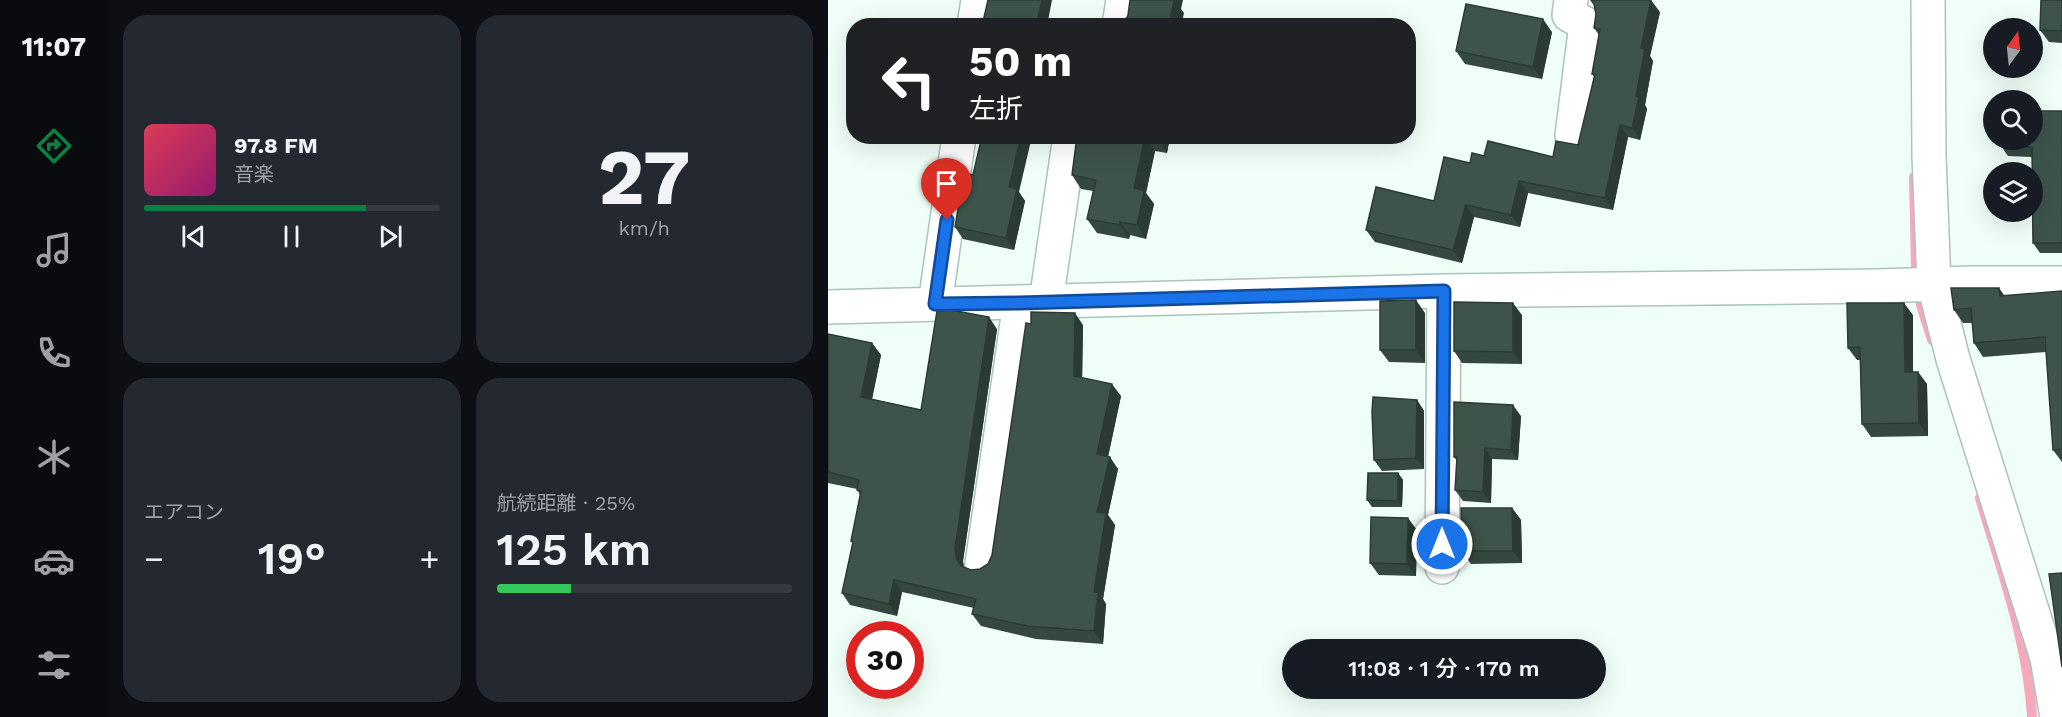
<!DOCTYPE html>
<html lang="ja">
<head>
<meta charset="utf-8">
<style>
	body { margin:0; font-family:"Work Sans","Noto Sans JP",sans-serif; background:#242831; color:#f1f3f6; height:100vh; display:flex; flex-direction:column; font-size:22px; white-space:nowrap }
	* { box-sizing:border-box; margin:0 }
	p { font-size:20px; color:#9ea1a6 }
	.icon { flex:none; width:33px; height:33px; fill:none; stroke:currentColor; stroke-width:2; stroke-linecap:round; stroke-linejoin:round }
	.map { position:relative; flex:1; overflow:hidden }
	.details { display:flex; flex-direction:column; gap:15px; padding:15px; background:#0d0f14; width:720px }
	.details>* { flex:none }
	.hud { position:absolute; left:18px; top:18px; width:570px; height:126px; border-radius:24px; box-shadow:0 6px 24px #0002; background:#202124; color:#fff; overflow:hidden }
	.needle { width:39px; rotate:15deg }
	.fabs { position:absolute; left:1155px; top:18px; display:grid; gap:12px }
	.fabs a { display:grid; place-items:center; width:60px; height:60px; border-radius:50%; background:#171b24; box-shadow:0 6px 24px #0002; font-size:30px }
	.speed { position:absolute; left:18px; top:621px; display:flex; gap:12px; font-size:30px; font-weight:700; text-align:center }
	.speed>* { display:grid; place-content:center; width:78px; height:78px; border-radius:50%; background:#171b24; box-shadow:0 6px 24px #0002; line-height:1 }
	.speed .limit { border:9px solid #d22; background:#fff; color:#111 }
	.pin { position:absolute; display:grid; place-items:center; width:51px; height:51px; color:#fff; margin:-62px -26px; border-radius:50% 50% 50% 0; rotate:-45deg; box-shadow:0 0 6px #0007 }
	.pin .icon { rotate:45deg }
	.me { position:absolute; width:66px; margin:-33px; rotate:0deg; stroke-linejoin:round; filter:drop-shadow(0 0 4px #0008) }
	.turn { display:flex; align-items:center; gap:21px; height:126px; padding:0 24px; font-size:27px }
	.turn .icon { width:78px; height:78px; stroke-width:2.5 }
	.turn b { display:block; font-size:42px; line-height:51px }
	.big { font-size:45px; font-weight:600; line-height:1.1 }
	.details .tile { flex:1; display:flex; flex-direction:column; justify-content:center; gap:9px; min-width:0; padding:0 21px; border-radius:24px; background:#242831 }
	.details .dial { align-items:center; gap:0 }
	.dial b { font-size:78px; line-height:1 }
	.song { display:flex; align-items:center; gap:18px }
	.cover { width:72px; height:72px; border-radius:9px; background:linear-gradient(135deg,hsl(350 70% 55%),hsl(320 70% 35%)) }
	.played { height:6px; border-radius:3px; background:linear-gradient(90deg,#0b8043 75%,#363941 75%) }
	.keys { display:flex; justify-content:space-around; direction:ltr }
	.heat { display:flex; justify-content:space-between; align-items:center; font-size:33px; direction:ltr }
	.charge { height:9px; border-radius:4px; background:linear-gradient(90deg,#34c759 25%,#363941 0) }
	.details .tiles { flex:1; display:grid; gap:15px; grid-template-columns:repeat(2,1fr) }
	.trip { position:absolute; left:454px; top:639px; width:324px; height:60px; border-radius:30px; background:#171b24; box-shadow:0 6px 24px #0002; font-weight:600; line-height:60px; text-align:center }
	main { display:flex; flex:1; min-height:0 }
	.menu { display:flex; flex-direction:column; width:108px; justify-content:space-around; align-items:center; background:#090b0e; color:#9ea1a6 }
	.menu .icon { width:42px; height:42px }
	.menu .selected { color:#0b8043 }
	.menu b { font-size:27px; color:#f1f3f6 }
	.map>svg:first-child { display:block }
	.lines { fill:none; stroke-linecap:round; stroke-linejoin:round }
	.stream { stroke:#f6a9bc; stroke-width:10 }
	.street-casing { stroke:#abc4b8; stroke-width:36 }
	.street { stroke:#fff; stroke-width:33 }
	.wall { fill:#354840 }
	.shaded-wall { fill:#2b3b34 }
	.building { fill:#3e544a; stroke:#2b3b34; stroke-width:1.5 }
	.route-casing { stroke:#114b97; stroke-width:15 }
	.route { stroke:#1a73e8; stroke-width:10 }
</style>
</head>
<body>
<main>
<nav class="menu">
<b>11:07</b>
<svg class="icon selected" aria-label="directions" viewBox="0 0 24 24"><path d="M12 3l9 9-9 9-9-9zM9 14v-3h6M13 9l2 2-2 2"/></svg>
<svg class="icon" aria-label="music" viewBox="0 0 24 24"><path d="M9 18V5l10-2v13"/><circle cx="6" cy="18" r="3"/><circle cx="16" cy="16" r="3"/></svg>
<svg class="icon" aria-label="phone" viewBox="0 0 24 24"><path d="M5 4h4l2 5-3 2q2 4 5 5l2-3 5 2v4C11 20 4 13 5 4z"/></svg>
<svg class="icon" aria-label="climate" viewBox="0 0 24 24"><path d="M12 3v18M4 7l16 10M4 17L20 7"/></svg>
<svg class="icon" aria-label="car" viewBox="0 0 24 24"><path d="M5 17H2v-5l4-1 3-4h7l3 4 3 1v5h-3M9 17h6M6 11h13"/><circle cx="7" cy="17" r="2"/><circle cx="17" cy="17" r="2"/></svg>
<svg class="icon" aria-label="filters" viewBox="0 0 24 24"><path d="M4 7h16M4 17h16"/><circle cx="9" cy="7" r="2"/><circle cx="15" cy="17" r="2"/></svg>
</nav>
<section class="details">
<div class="tiles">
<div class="tile">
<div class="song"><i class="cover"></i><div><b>97.8 FM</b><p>音楽</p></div></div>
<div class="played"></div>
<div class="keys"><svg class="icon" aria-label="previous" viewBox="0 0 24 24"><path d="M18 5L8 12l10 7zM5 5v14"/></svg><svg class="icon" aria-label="pause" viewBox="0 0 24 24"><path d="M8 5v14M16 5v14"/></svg><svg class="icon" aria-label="next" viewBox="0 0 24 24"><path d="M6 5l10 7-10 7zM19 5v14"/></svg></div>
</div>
<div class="tile dial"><b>27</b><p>km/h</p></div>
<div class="tile"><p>エアコン</p>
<div class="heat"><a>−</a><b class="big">19°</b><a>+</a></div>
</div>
<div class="tile"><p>航続距離 · 25%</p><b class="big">125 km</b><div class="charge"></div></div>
</div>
</section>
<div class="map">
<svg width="1234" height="717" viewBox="0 0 1234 717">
	<rect width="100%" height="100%" fill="#effff7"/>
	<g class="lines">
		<path class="stream" d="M 1086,177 L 1088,268 L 1093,305 L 1104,340
			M 1152,498 C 1173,570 1200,642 1204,717"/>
		<defs>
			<path id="street" d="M 743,0 L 741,15 L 758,24 L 744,136
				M 1100,0 L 1101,156 L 1106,284 L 1125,359 L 1219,658 L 1229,717
				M 146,26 L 150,0
				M 291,26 L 295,0
				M 218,302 L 242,136
				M 107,304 L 131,136
				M 0,307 L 616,291 L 1050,286 L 1143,283 L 1234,283
				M 154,564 L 192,303
				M 614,567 L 616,291"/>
		</defs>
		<use href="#street" class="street-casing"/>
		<use href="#street" class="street"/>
	</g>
	<path class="wall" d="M 763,0 L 832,12 L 822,56 L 825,61 L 817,105 L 819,109 L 812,140 L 800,137 L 785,210 L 700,193 L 692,227 L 646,217 L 634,263 L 547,242 L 538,230 L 606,201 L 642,163 L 656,156 L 725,157 L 750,145 L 766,77 L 764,74 L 771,35 L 766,28 L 768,14 L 767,6 Z
		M 1234,0 L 1234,43 L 1221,42 L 1212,30 Z
		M 724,32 L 714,79 L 637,64 L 628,51 Z
		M 1234,111 L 1234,253 L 1212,253 L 1205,243 L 1204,157 L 1180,156 L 1173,146 Z
		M 249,136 L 342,136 L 339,153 L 327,151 L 318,193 L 326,204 L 318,239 L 302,235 L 301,239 L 269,233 L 259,219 L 265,191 L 253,189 L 244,175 Z
		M 145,175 L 191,192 L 197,201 L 186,250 L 135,239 L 127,227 Z
		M 1234,291 L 1234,462 L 1225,450 L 1218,352 L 1155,357 L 1146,343 L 1144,323 L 1135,323 L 1126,310 L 1177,296 Z
		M 597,313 L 597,363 L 561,362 L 552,350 Z
		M 694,315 L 694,364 L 634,363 L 626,351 Z
		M 1085,315 L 1085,372 L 1090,372 L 1099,384 L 1100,436 L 1043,437 L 1034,424 L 1032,360 L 1029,360 L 1020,348 Z
		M 203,324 L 255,325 L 254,378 L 293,396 L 280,457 L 290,469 L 280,515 L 287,525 L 275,599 L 278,604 L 275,644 L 208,639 L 153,626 L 144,614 L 146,608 L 74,592 L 69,616 L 22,605 L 14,593 L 25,544 L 23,541 L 32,495 L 29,489 L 0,483 L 0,334 L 44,343 L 53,355 L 44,399 L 93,410 L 169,329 L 135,561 L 136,567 L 143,570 L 152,569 L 160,564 L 164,555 Z
		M 589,400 L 596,411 L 596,469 L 554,471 L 546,460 Z
		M 693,416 L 690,460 L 664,459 L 663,503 L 635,501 L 627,490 L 629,461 L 626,457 Z
		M 570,473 L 575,480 L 574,507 L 544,507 L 539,500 Z
		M 684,508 L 693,520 L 694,563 L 643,564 L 634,551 Z
		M 589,530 L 588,576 L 551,575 L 542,563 Z"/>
	<path class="shaded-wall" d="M 214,0 L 224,0 L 219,26 L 208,26 Z
		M 344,0 L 355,0 L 353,9 L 356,13 L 353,26 L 341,26 Z
		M 823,0 L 832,12 L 822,56 L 825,61 L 817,105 L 819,109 L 812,140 L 804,128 L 813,48 Z
		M 715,19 L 724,32 L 714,79 L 705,67 Z
		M 792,125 L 800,137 L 785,210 L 777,198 Z
		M 193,136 L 204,136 L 191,192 L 197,201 L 186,250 L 178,238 L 181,187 Z
		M 330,136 L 342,136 L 339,153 L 330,139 Z
		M 317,137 L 327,151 L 318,193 L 326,204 L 318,239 L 309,225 L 306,188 Z
		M 691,181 L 700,193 L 692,227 L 683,215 Z
		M 638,205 L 646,217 L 634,263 L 625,250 Z
		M 292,222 L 302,235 L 301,239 L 292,225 Z
		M 1171,288 L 1181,302 L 1172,296 Z
		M 588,300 L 597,313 L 597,363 L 588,350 Z
		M 685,303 L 694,315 L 694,364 L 685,352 Z
		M 1076,303 L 1085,315 L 1085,385 L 1077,372 Z
		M 247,313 L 255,325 L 254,388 L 246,376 Z
		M 161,317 L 169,329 L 135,561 L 136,570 L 128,558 L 127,549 Z
		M 44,343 L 53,355 L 42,409 L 33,397 Z
		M 1090,372 L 1099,384 L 1100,436 L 1091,423 Z
		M 284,384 L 293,396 L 278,466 L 269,454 Z
		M 589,400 L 596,411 L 596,469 L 588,458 Z
		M 685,405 L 693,416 L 690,460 L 683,450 Z
		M 657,448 L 664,459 L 663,503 L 655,492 Z
		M 282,457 L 290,469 L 280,515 L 287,525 L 275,599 L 278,604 L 275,644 L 266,631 L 266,592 L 269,512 Z
		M 570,473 L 575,480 L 574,507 L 570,501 Z
		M 684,508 L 693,520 L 694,563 L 685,551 Z
		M 580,518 L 589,530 L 588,576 L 579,564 Z
		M 66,580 L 74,592 L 69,616 L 61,604 Z"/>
	<path class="building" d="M 160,0 L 214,0 L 208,26 L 154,26 Z
		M 302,0 L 346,0 L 341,26 L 294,26 L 296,24 L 300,15 Z
		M 763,0 L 823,0 L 813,48 L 817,49 L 808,96 L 811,97 L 804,128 L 792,125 L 777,198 L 691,181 L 683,215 L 638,205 L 625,250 L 538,230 L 548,187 L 606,201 L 616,157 L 642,163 L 644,153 L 656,156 L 660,141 L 725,157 L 728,141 L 750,145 L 767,74 L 764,74 L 772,29 L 766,28 L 768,14 L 766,4 Z
		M 1213,0 L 1234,0 L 1234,31 L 1212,30 Z
		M 638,4 L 715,19 L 705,67 L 628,51 Z
		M 1204,111 L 1234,111 L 1234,243 L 1205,243 L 1204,147 L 1173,146 L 1173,140 L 1204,140 Z
		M 154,136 L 193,136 L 181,187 L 189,189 L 178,238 L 127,227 L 136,173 L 145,175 Z
		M 249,136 L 330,136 L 330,139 L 317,137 L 306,188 L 316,191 L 309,225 L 292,222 L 292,225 L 259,219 L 268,180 L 244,175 Z
		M 1123,288 L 1171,288 L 1172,296 L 1234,291 L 1234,449 L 1225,450 L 1217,337 L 1146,343 L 1143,308 L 1126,310 Z
		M 588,300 L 588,350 L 552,350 L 552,301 Z
		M 626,302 L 685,303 L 685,352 L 626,351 Z
		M 1019,303 L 1076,303 L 1077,372 L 1090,372 L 1091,423 L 1034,424 L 1032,347 L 1020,348 Z
		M 123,310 L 161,317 L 127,549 L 128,558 L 133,566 L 143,570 L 152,569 L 160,564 L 164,555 L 198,323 L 203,324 L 203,312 L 247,313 L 246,376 L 284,384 L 269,454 L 282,457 L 269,512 L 278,513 L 266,592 L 270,592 L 266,631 L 199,626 L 144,614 L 148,599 L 66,580 L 61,604 L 14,593 L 25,542 L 23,541 L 33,491 L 29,490 L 31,480 L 0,472 L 0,334 L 44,343 L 33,397 L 93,410 L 109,311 Z
		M 545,397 L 589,400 L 588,458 L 546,460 L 544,412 Z
		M 626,402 L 685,405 L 683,450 L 657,448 L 655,492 L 627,490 L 629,457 L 626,457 Z
		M 540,473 L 570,473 L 570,501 L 539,500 Z
		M 633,508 L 684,508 L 685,551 L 634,551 Z
		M 543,517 L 580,518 L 579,564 L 542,563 Z
		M 1234,573 L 1234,667 L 1221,574 Z"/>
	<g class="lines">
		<defs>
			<path id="route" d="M 119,220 L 107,304 L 192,303 L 616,291 L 614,544"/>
		</defs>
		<use href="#route" class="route-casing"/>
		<use href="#route" class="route"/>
	</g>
</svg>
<div class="fabs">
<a><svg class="needle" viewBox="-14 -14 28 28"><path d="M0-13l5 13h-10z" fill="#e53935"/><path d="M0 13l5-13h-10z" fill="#9ea1a6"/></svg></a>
<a><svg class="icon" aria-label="search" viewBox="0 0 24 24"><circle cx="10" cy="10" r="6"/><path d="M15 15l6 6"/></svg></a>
<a><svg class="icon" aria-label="layers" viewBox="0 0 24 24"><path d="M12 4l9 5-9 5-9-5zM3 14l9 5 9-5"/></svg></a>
</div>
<div class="speed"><div class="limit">30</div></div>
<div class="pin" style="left:119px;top:220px;background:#d93025"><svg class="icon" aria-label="arrive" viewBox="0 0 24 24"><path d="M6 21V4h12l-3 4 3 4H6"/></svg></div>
<svg class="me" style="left:614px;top:544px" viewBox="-20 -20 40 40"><circle r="17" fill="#1a73e8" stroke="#fff" stroke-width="3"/><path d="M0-11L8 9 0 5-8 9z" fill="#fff"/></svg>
<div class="trip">11:08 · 1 分 · 170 m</div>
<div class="hud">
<div class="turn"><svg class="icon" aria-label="left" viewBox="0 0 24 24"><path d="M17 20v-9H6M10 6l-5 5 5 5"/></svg><div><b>50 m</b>左折</div></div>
</div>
</div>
</main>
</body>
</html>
